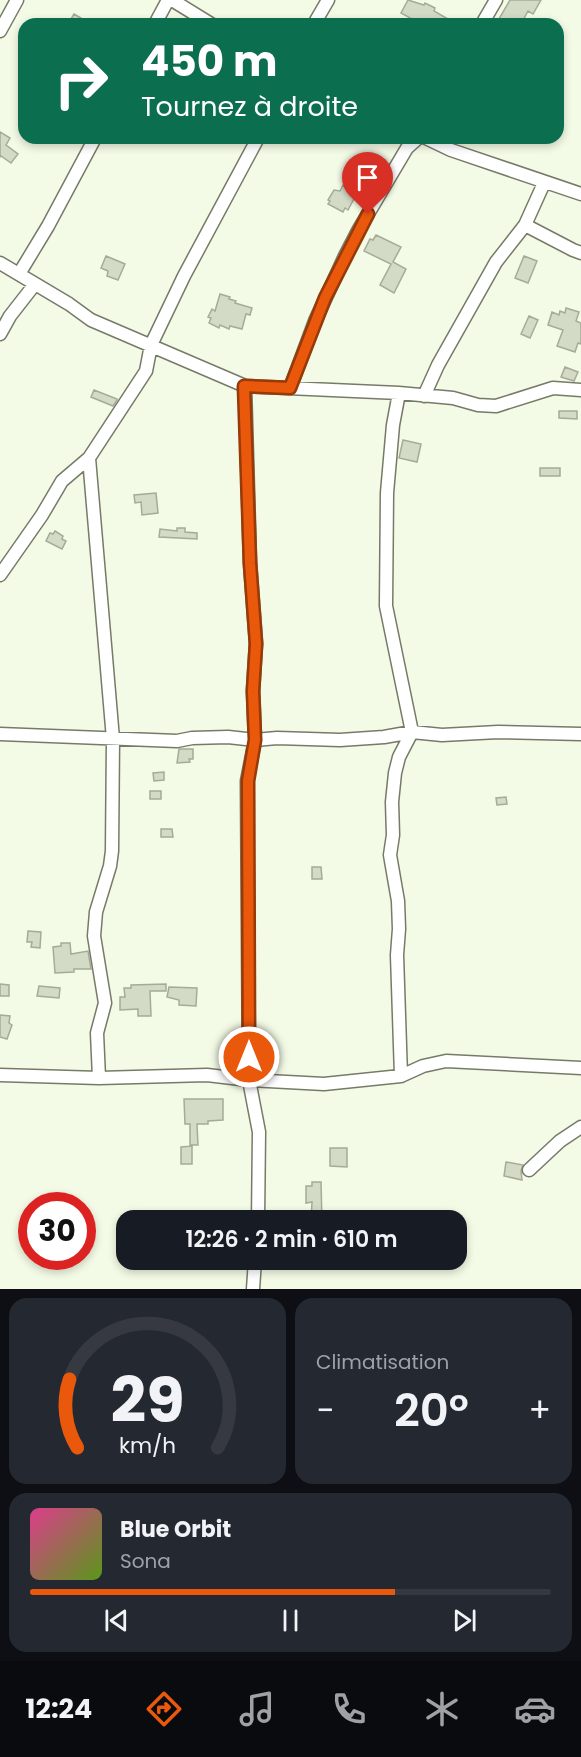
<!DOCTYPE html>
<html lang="fr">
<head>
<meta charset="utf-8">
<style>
	body { margin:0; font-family:Poppins,sans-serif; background:#242831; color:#f1f3f6; height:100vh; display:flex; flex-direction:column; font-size:22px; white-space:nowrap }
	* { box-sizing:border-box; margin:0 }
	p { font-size:20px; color:#9ea1a6 }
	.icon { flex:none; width:33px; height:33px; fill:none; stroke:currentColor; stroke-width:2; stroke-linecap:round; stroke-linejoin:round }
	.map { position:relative; height:1289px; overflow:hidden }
	.side { display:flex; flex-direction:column; gap:9px; padding:9px; background:#0d0f14; flex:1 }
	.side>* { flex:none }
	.banner { position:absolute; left:18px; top:18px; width:546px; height:126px; border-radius:18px; box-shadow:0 3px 9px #0003; background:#0b6e4f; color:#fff; overflow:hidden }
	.speed { position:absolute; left:18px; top:1192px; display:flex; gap:12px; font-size:30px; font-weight:700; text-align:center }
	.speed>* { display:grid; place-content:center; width:78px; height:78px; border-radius:50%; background:#171b24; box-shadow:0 3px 9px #0003; line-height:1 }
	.speed .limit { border:9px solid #d22; background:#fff; color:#111 }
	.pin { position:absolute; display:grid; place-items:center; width:51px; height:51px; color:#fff; margin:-62px -26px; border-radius:50% 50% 50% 0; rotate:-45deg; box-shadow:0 0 6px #0007 }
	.pin .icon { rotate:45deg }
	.me { position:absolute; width:66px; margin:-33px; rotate:0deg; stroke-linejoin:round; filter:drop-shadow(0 0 4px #0008) }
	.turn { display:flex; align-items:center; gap:21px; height:126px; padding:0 24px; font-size:27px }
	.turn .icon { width:78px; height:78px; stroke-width:2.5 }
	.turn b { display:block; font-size:42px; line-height:51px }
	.big { font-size:45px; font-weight:600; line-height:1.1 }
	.side .card { flex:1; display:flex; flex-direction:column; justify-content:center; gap:9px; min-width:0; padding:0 21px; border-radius:18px; background:#242831 }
	.side .dial { align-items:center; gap:0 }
	.dial svg { height:156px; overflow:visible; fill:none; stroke:#363941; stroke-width:7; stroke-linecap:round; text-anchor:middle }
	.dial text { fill:#f1f3f6; stroke:none }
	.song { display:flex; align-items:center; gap:18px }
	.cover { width:72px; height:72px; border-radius:9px; background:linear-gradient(135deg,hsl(330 70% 55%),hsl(90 70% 35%)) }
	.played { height:6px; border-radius:3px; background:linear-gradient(90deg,#ea580c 70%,#363941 70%) }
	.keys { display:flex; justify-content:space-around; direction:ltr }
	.heat { display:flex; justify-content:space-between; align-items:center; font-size:33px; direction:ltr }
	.side .tiles { flex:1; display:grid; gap:9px; grid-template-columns:1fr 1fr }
	.card:last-child { grid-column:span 2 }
	.trip { position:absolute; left:116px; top:1210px; width:351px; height:60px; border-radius:18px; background:#171b24; box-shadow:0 3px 9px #0003; font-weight:600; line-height:60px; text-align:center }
	.dock { display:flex; height:96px; justify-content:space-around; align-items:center; background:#090b0e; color:#9ea1a6 }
	.dock .icon { width:42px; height:42px }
	.dock .selected { color:#ea580c }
	.dock b { font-size:27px; color:#f1f3f6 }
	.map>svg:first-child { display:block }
	.building { fill:#d3dac5; stroke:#a4ab97; stroke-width:1.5 }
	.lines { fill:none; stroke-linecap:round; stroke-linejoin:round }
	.minor-casing { stroke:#757b68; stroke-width:15 }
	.minor { stroke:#fff; stroke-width:12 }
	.route-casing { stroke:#983908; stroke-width:15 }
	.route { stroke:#ea580c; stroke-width:10 }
</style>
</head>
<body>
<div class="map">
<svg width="581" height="1289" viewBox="0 0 581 1289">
	<rect width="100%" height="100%" fill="#f3fae5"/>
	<path class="building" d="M 408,0 L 424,5 L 425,3 L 435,8 L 434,11 L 448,19 L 445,24 L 421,24 L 401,13 Z
		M 510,0 L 541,0 L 533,14 L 528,11 L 521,24 L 496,24 Z
		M 74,14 L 91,24 L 68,24 Z
		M 0,132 L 10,138 L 6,145 L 18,154 L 11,163 L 1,156 L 0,157 Z
		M 343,185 L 354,192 L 352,196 L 355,197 L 348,210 L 345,208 L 343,212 L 328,204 L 330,201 L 328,200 L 334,190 L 340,191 Z
		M 376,235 L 401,247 L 393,262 L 406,269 L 394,293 L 380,285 L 391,264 L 364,251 L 370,239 L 373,240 Z
		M 106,256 L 125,264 L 118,280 L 107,276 L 108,271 L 101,268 Z
		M 524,256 L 537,261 L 528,283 L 515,278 Z
		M 220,294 L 230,297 L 229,299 L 236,301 L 235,303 L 252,308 L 250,315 L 246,314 L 242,329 L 230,326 L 229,329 L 220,325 L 219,328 L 209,323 L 211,318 L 208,317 L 212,309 L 215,311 Z
		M 566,308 L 579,312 L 576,321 L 581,323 L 581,344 L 578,343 L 575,352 L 557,346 L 563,330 L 548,325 L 552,312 L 559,315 L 560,311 L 565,313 Z
		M 529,316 L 538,320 L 530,338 L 521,334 Z
		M 565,367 L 578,372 L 574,381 L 561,377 Z
		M 94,390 L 117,399 L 117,400 L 113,406 L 91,397 Z
		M 559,411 L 577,411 L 577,419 L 559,418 Z
		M 403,440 L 421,444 L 417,462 L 399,458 Z
		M 540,468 L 560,468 L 560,476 L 540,476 Z
		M 156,493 L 158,513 L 142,515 L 141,502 L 135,503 L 134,495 Z
		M 177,528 L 185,528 L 185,532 L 197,533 L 197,539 L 159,537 L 160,529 L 177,531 Z
		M 55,531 L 63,536 L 62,539 L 66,541 L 62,549 L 46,541 L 50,533 L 53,534 Z
		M 179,749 L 193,749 L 193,759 L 189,759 L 190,762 L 177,763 Z
		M 164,772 L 164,780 L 154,781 L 153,773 Z
		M 150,791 L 161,791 L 161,799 L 150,799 Z
		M 506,797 L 507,804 L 497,805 L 496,798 Z
		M 161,829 L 172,829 L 173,837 L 161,837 Z
		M 312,867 L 321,867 L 322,879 L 312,879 Z
		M 28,931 L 41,932 L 40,948 L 31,947 L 32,942 L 27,942 Z
		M 61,943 L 70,943 L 71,954 L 88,951 L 91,969 L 74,969 L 74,972 L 55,973 L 53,947 L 61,946 Z
		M 0,984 L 9,985 L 9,996 L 0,996 Z
		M 166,984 L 166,991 L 150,991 L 151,1016 L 138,1016 L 138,1009 L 120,1010 L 120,997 L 125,997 L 124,988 L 131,988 L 131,985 Z
		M 39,986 L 60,988 L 59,998 L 37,996 Z
		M 169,987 L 197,988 L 196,1006 L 179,1005 L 179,1000 L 167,997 Z
		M 0,1015 L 10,1016 L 9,1023 L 12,1025 L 7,1039 L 0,1037 Z
		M 184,1099 L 223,1099 L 223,1120 L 208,1121 L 208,1124 L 197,1124 L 198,1145 L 190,1145 L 190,1124 L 185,1124 Z
		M 192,1146 L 192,1164 L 181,1164 L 181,1147 Z
		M 330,1148 L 347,1148 L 347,1167 L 330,1166 Z
		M 506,1162 L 523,1165 L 521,1171 L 522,1180 L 504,1176 Z
		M 312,1182 L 321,1182 L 322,1221 L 311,1221 L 312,1202 L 306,1203 L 306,1186 L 312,1186 Z"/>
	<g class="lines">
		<defs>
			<path id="minor" d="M 172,0 L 211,24
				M 155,24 L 168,0
				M 314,24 L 328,0
				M 482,24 L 496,0
				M 0,31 L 17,0
				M 426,138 L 451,150 L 581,194
				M 525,225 L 573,250 L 581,253
				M 0,263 L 69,304 L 91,320 L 245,386 L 399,393 L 453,398 L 478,405 L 496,406 L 553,388 L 581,390
				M 19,274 L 48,226 L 95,138
				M 0,334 L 10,316 L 35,284
				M 245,386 L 250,563 L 256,643 L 253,691 L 255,740 L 247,781 L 249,1080 L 259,1132 L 258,1221
				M 290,388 L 315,321 L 345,256 L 359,229 L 407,148 L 418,138
				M 399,393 L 393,425 L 387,493 L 386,606 L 412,732 L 399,757 L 395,773 L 392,802 L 393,835 L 390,855 L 398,901 L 399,929 L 397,955 L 401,1076
				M 424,396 L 438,365 L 496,262 L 525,225 L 544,183
				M 89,458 L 113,739 L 112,851 L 110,866 L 96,912 L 94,936 L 105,1003 L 97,1033 L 99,1078
				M 0,575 L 42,515 L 62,481 L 89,458 L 146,371 L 151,345 L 184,276 L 258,138
				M 0,734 L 177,741 L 192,738 L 228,737 L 255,740 L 277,738 L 340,740 L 384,737 L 412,732 L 442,735 L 498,732 L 581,734
				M 0,1075 L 99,1078 L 207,1075 L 249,1080 L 324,1084 L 401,1076 L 423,1066 L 446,1061 L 581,1068
				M 529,1170 L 560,1141 L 581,1127
				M 253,1289 L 255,1260"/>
		</defs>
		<use href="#minor" class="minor-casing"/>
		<use href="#minor" class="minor"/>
	</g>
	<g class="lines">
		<defs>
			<path id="route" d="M 249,1057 L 248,781 L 255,740 L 253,691 L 256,644 L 250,563 L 244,386 L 290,388 L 325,298 L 368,214"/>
		</defs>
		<use href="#route" class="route-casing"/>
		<use href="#route" class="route"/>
	</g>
</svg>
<div class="speed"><div class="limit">30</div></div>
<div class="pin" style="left:368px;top:214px;background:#d93025"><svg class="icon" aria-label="arrive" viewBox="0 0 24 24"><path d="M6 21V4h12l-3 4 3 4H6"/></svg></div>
<svg class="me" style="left:249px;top:1057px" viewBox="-20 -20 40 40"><circle r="17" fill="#ea580c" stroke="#fff" stroke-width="3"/><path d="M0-11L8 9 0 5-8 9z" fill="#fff"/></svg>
<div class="trip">12:26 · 2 min · 610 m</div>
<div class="banner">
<div class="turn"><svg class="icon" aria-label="right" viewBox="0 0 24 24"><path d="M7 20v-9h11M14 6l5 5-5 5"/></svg><div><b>450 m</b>Tournez à droite</div></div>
</div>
</div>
<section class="side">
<div class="tiles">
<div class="card dial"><svg viewBox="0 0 100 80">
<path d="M14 69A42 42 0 1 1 86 69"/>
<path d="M14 69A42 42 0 0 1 10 34" stroke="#ea580c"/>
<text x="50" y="56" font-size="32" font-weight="700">29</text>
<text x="50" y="72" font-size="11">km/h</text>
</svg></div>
<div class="card"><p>Climatisation</p>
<div class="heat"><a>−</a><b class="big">20°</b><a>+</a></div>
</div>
<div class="card">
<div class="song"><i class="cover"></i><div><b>Blue Orbit</b><p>Sona</p></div></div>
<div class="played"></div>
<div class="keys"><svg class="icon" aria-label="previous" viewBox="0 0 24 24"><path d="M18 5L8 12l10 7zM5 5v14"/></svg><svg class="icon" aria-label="pause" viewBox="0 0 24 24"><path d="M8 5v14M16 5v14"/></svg><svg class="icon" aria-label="next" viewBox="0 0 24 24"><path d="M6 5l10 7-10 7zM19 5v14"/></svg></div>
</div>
</div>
</section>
<nav class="dock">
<b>12:24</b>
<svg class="icon selected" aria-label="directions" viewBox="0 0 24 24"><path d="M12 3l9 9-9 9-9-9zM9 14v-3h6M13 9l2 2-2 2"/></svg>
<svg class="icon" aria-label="music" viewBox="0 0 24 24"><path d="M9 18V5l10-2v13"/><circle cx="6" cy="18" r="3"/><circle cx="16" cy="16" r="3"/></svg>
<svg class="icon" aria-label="phone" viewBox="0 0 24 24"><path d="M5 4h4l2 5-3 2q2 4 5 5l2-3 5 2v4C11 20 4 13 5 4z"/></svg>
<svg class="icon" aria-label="climate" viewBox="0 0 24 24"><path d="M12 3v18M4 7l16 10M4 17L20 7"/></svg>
<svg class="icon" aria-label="car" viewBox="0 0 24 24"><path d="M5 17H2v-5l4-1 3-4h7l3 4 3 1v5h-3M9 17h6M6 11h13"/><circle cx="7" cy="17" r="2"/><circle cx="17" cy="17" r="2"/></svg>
</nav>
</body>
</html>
